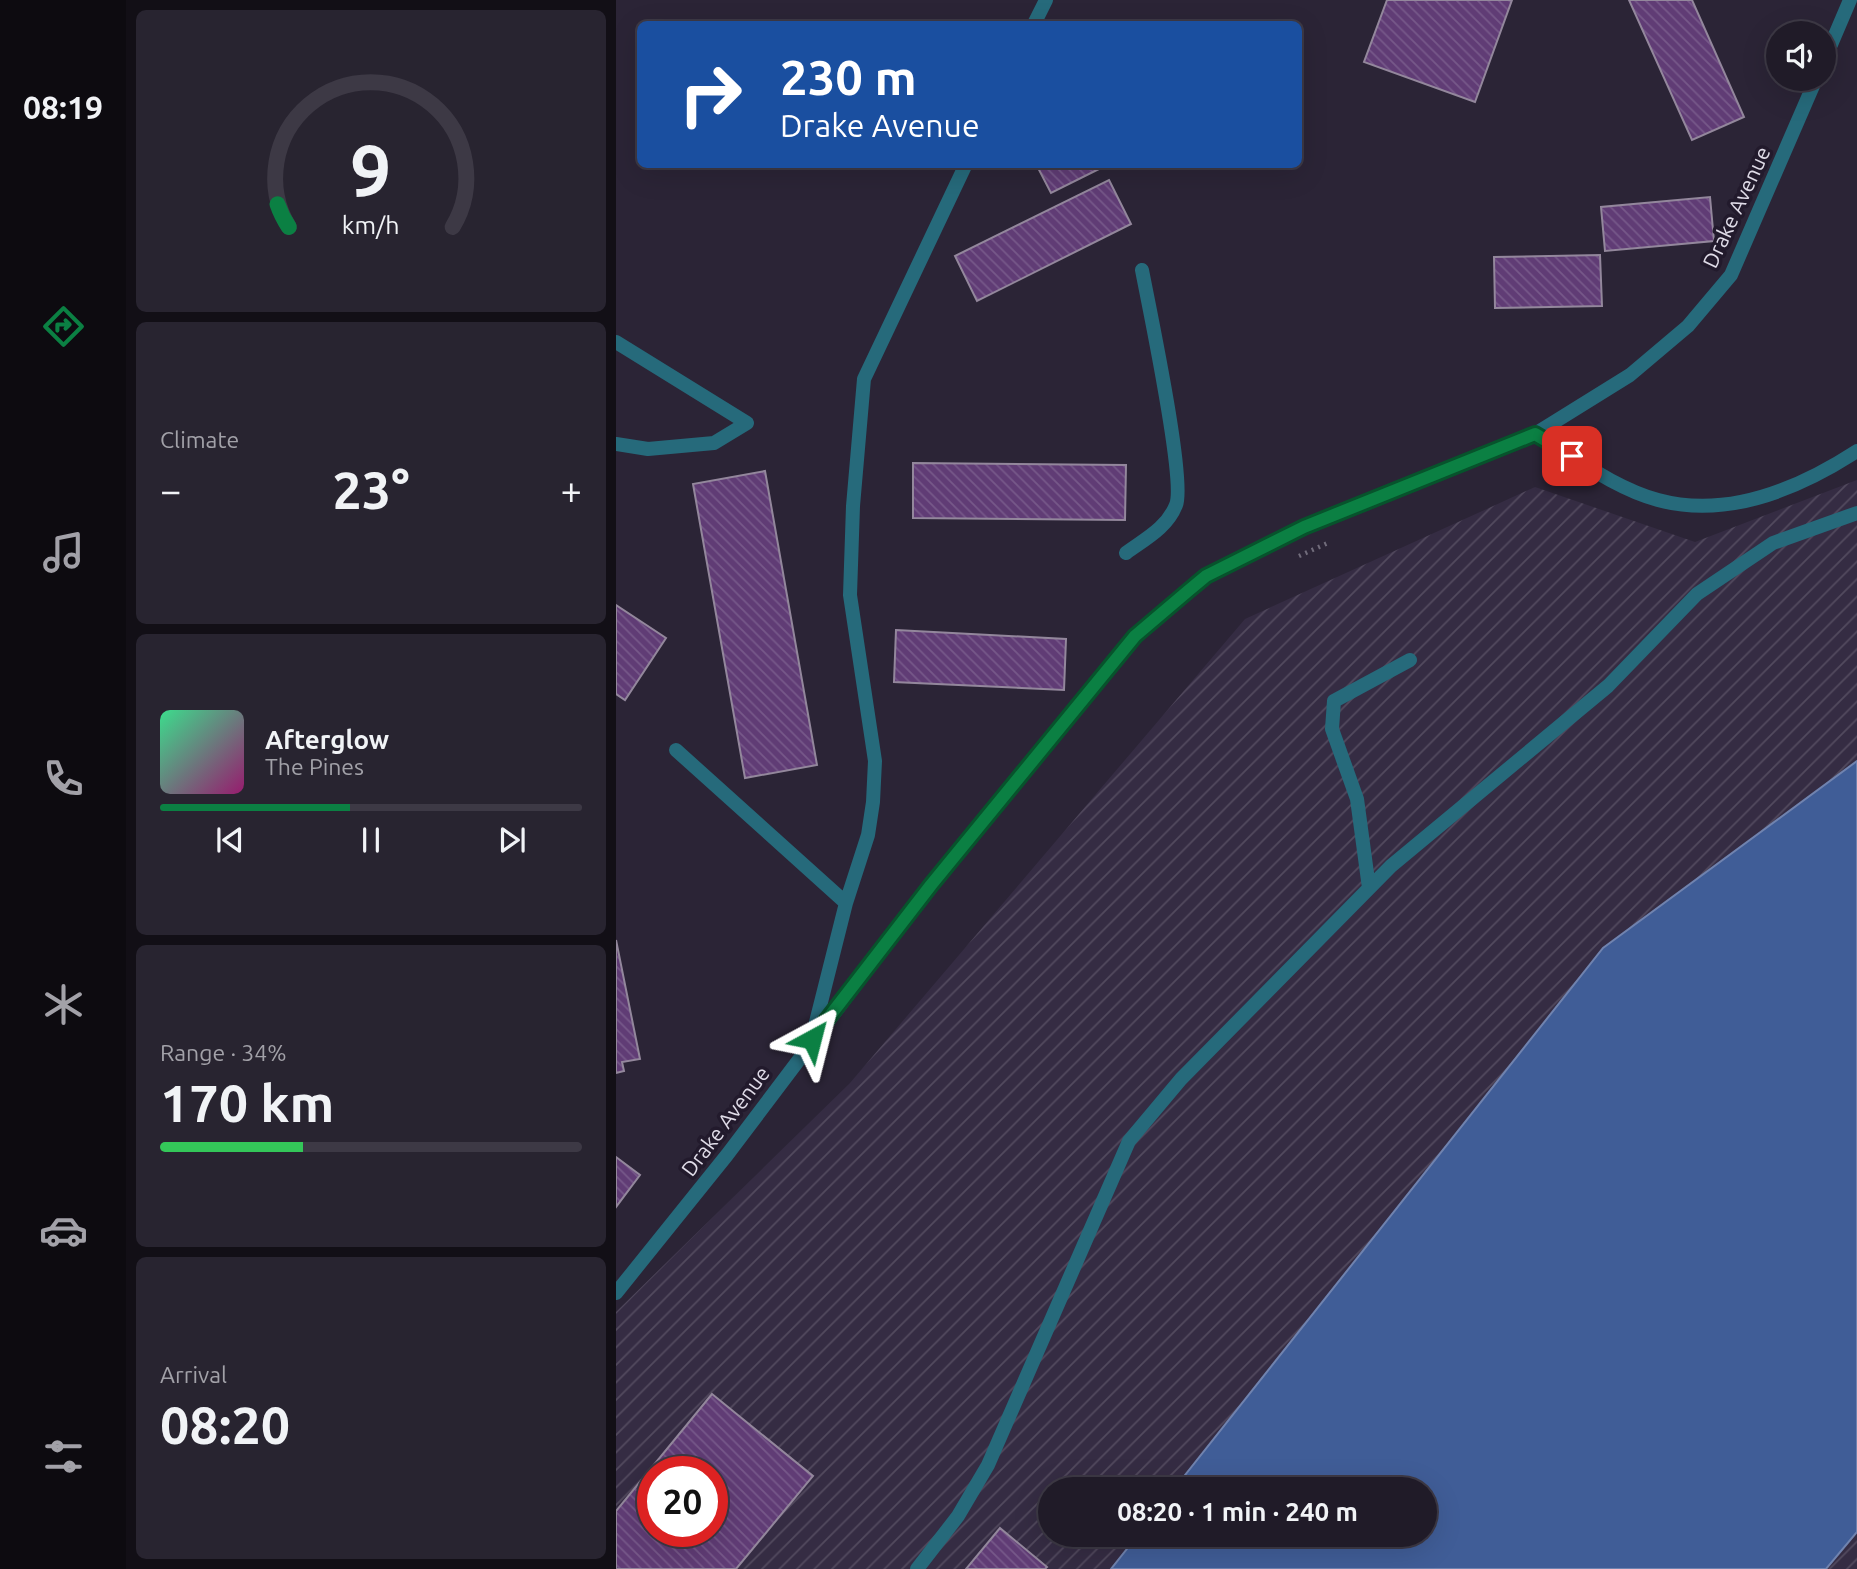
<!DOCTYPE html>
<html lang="en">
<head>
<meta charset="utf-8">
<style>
	body { margin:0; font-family:Ubuntu,sans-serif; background:#282430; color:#f1f3f6; height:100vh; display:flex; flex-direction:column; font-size:26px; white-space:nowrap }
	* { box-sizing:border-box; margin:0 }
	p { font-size:23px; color:#a2a1a8 }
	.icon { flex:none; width:38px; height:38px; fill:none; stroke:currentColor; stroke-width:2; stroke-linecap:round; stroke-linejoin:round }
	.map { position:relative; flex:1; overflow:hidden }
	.details { display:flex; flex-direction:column; gap:10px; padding:10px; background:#120f16; width:490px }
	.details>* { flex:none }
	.top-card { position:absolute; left:21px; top:21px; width:665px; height:147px; border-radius:10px; box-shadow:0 7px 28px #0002,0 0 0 2px #3d3945; background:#1a4fa0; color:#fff; overflow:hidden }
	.buttons { position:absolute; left:1150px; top:21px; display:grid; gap:14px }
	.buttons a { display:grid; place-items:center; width:70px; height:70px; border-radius:50%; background:#201b28; box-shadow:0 7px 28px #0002,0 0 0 2px #3d3945; font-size:35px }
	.speed { position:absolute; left:21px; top:1456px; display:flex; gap:14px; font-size:35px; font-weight:700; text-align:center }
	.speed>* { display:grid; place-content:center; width:91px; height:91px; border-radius:50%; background:#201b28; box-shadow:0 7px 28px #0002,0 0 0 2px #3d3945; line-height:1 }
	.speed .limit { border:10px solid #d22; background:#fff; color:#111 }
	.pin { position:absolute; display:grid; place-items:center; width:60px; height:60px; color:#fff; margin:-30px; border-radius:14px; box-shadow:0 4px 10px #0006 }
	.me { position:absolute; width:77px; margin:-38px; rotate:38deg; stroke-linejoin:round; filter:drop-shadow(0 0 5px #0008) }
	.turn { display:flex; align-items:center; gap:24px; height:147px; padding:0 28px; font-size:32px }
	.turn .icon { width:91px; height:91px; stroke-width:2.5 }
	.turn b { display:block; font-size:49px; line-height:60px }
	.big { font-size:52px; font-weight:700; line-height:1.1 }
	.details .tile { flex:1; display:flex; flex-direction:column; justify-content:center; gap:10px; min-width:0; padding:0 24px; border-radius:10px; background:#282430 }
	.details .dial { align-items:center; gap:0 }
	.dial svg { height:182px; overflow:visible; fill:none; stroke:#3d3945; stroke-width:7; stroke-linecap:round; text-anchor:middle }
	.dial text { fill:#f1f3f6; stroke:none }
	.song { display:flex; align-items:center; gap:21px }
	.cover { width:84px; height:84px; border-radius:10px; background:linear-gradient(135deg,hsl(150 70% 55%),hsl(320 70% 35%)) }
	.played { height:7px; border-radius:4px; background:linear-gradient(90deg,#0b8043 45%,#3d3945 45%) }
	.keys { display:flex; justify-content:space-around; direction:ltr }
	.heat { display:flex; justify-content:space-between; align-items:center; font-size:38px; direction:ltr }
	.charge { height:10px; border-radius:5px; background:linear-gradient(90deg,#34c759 34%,#3d3945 0) }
	.trip { position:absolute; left:422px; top:1477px; width:399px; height:70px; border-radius:35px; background:#201b28; box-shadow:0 7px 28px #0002,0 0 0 2px #3d3945; font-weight:700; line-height:70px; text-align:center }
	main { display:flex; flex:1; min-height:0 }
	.menu { display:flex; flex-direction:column; width:126px; justify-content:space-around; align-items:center; background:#0d0b10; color:#a2a1a8 }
	.menu .icon { width:49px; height:49px }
	.menu .active { color:#0b8043 }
	.menu b { font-size:32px; color:#f1f3f6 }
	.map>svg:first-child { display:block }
	.industrial { fill:url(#industrial-furrows); fill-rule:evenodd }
	.water { fill:#405d97; stroke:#7083af; stroke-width:2 }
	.building { fill:url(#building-back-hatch); stroke:#93879c; stroke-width:2; fill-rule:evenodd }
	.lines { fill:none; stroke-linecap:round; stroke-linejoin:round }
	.path { stroke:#716c7b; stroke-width:4.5; stroke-dasharray:2 5; stroke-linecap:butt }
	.lane { stroke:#266a7b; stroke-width:14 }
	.route-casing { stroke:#07532c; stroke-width:18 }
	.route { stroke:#0b8043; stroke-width:12 }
	.labels { text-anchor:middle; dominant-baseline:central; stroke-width:7; stroke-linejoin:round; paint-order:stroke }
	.street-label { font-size:21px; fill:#e0dce8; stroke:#221a2c }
</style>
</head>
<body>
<main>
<nav class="menu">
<b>08:19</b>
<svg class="icon active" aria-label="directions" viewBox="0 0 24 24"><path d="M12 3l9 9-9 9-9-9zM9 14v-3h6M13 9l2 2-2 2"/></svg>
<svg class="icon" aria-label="music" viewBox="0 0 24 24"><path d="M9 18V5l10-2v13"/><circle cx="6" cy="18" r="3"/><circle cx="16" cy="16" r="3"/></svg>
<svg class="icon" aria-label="phone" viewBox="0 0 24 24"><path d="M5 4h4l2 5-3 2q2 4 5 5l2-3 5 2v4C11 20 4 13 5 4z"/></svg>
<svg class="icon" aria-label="climate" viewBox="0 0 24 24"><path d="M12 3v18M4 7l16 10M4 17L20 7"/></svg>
<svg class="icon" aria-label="car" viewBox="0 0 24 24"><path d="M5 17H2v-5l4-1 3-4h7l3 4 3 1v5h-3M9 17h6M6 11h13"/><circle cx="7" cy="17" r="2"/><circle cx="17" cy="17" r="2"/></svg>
<svg class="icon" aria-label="filters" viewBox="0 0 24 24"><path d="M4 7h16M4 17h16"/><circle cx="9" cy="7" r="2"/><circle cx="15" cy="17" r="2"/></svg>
</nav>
<section class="details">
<div class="tile dial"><svg viewBox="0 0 100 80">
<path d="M14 69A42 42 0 1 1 86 69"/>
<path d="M14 69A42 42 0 0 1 9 59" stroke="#0b8043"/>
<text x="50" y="56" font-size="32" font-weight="700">9</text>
<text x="50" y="72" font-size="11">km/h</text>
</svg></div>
<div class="tile"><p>Climate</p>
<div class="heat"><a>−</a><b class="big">23°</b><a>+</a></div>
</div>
<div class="tile">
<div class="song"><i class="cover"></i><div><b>Afterglow</b><p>The Pines</p></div></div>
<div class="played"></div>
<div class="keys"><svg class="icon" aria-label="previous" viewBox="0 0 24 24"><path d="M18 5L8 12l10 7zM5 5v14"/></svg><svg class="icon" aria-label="pause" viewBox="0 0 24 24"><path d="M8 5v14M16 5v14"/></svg><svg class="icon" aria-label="next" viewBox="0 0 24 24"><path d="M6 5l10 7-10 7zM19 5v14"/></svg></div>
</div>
<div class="tile"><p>Range · 34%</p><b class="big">170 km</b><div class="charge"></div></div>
<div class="tile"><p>Arrival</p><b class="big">08:20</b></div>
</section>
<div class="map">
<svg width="1241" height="1569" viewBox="0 0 1241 1569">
	<defs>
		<pattern id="industrial-furrows" width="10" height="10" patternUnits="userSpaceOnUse" patternTransform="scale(1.75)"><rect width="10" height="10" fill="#352c43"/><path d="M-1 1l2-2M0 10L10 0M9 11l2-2" fill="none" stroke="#524a5e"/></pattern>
		<pattern id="building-back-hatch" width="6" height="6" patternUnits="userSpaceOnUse" patternTransform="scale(1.75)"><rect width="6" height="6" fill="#603c75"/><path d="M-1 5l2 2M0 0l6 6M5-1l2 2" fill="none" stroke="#765889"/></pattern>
	</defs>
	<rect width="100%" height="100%" fill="#2b2436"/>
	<path class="industrial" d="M 1241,480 L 1241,761 L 987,948 L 558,1489 L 434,1489 L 434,1535 L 522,1535 L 495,1569 L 0,1569 L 0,1312 L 234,1083 L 629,619 L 919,487 L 1079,542 ZM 37,1472 L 96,1472 L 96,1531 L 37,1531 Z
		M 1241,1532 L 1241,1569 L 1210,1569 Z"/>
	<path class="water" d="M 1241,761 L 1241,1532 L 1210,1569 L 495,1569 L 522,1535 L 808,1535 L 808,1489 L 558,1489 L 987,948 Z"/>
	<path class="building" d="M 771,0 L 896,0 L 859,102 L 748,62 Z
		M 1013,0 L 1076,0 L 1128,117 L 1076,140 Z
		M 420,164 L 493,164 L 435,193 Z
		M 493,180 L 515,224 L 361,301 L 339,256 Z
		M 1094,197 L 1098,241 L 989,251 L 985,207 Z
		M 984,255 L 986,306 L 879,308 L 878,257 Z
		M 297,463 L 510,465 L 509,520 L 297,518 Z
		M 149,471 L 201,765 L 129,778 L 77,484 Z
		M 0,605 L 50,638 L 9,700 L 0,694 Z
		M 280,630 L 450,639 L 448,690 L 278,682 Z
		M 0,940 L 24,1059 L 6,1062 L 8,1071 L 0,1073 Z
		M 0,1157 L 24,1175 L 0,1207 Z
		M 96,1394 L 197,1476 L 120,1569 L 0,1569 L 0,1511 ZM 37,1472 L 96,1472 L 96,1531 L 37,1531 Z
		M 384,1528 L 431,1567 L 429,1569 L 350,1569 Z"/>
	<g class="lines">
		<path class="path" d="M 683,556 L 714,542"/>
		<path class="lane" d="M 418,24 L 430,0
			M 1208,61 L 1234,0
			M 0,342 L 131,423 L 98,443 L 32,449 L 0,444
			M 919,434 C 958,457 998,488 1042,500 C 1112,519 1184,488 1241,451
			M 510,553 C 529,539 551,528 560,505 C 570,481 533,307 526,270
			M 60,750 L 230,903
			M 753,888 L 741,799 L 716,729 L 718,701 L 794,660
			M 197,1034 L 230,903 L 252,835 L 257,802 L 259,761 L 234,595 L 237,506 L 248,379 L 350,164
			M 0,1293 L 111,1155 L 315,885 L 519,636 L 590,576 L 688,527 L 919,434 L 1014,375 L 1072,326 L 1115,275 L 1200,79
			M 301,1569 L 342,1516 L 372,1465 L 513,1141 L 565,1079 L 775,866 L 992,686 L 1081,594 L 1157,543 L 1241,513"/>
	</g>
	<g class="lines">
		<defs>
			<path id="route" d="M 196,1039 L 315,885 L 519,636 L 572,591 L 590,576 L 688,527 L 919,434 L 956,456"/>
		</defs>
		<use href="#route" class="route-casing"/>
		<use href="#route" class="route"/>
	</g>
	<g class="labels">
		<g class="street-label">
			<text transform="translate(1120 207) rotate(-65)">Drake Avenue</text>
			<text transform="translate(109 1121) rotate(-53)">Drake Avenue</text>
		</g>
	</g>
</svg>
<div class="buttons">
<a><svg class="icon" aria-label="sound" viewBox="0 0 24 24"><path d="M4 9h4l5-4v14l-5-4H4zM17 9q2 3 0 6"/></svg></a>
</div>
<div class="speed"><div class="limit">20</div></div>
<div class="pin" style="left:956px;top:456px;background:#d93025"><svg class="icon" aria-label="arrive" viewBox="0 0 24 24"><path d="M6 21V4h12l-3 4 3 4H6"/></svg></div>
<svg class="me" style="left:196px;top:1039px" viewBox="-20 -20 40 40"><path d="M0-17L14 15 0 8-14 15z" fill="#0b8043" stroke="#fff" stroke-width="4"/></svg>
<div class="trip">08:20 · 1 min · 240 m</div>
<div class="top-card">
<div class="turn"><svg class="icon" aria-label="right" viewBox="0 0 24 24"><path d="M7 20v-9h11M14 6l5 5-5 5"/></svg><div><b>230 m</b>Drake Avenue</div></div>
</div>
</div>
</main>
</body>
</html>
